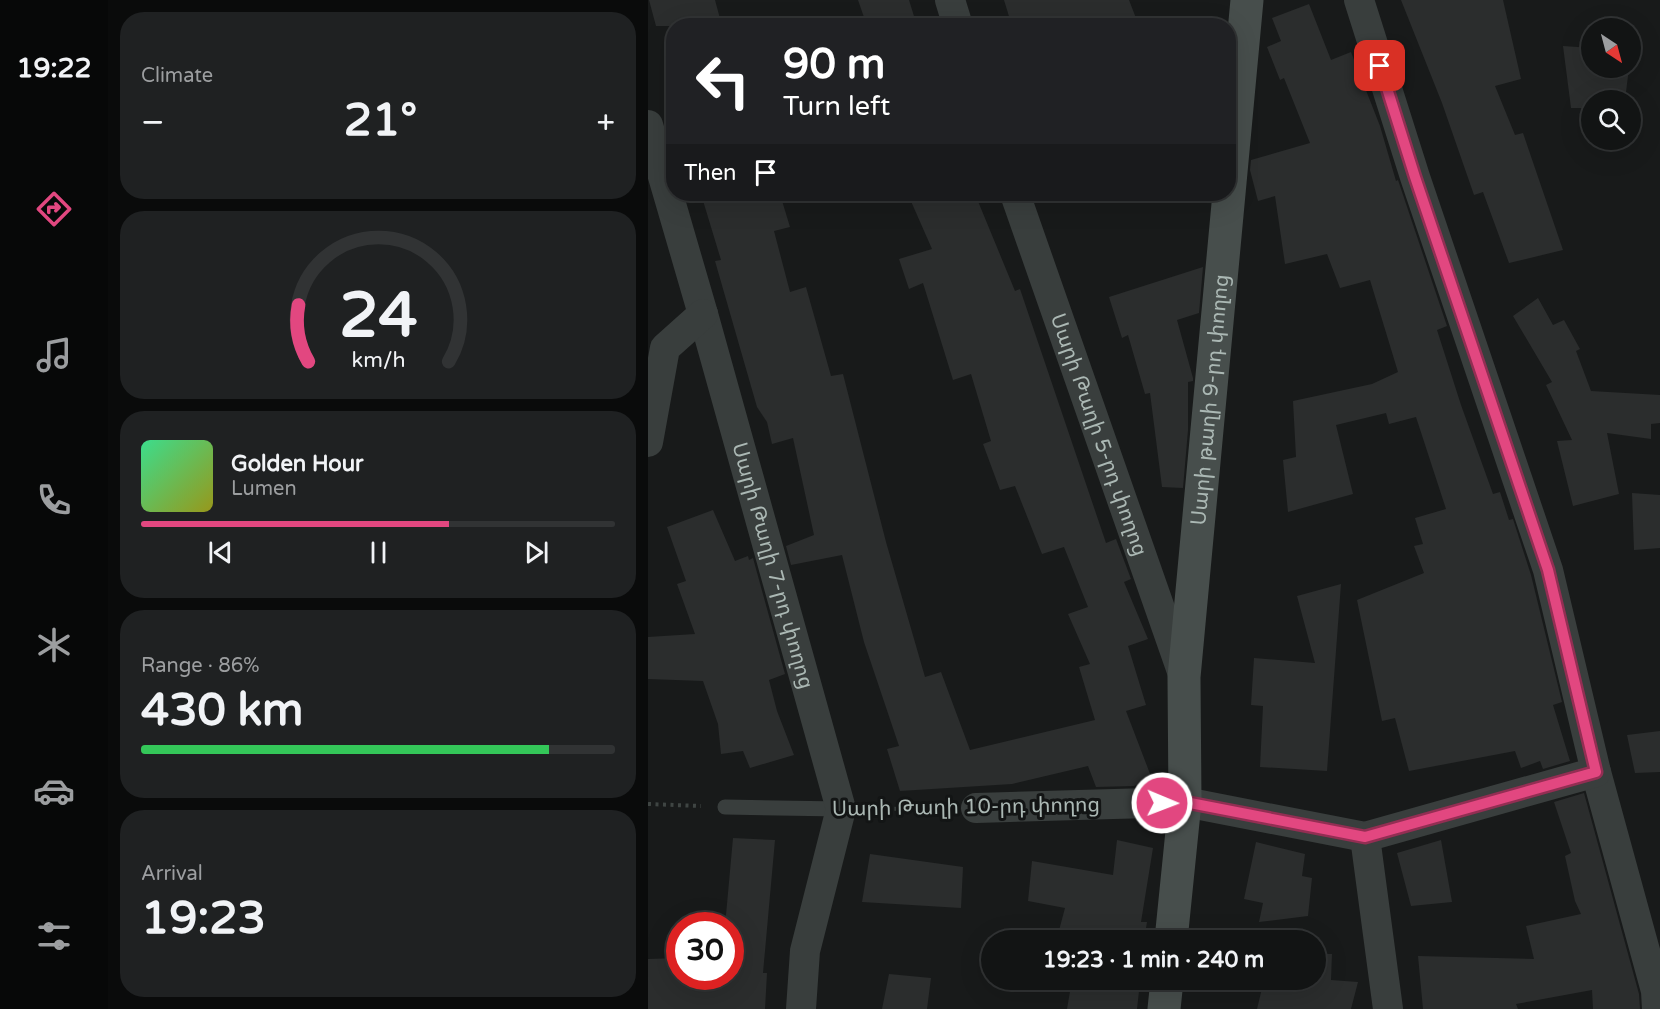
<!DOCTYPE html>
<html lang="en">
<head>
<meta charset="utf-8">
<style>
	body { margin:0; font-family:"Varela Round","Noto Sans Armenian",sans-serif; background:#1f2122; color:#f1f3f6; height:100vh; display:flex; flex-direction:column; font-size:22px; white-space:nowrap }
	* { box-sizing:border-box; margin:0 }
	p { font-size:20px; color:#9c9ea0 }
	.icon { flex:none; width:33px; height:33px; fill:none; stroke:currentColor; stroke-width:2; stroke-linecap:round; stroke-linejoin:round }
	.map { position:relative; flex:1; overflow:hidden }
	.panel { display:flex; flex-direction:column; gap:12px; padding:12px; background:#0a0b0b; width:540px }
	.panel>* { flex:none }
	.hud { position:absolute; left:18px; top:18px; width:570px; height:183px; border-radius:24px; box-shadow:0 6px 24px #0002,0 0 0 2px #313334; background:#202124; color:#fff; overflow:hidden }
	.needle { width:39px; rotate:144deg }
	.controls { position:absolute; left:933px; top:18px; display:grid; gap:12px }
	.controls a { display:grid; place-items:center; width:60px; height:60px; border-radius:50%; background:#121414; box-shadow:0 6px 24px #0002,0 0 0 2px #313334; font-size:30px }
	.speed { position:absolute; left:18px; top:912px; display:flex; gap:12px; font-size:30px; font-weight:700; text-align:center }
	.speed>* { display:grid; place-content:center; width:78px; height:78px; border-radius:50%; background:#121414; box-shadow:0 6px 24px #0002,0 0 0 2px #313334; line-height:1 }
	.speed .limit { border:9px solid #d22; background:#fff; color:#111 }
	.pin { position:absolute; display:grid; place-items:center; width:51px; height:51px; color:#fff; margin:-26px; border-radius:12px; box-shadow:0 3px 9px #0006 }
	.me { position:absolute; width:66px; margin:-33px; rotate:91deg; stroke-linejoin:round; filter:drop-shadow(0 0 4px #0008) }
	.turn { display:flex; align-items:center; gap:21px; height:126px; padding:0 18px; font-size:27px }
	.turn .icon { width:78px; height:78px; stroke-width:2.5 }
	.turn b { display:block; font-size:42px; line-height:51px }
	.then { display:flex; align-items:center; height:57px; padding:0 18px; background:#0003; gap:12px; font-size:22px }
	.big { font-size:45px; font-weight:700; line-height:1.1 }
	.panel .card { flex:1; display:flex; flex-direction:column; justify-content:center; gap:9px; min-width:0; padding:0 21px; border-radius:24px; background:#1f2122 }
	.panel .dial { align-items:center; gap:0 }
	.dial svg { height:156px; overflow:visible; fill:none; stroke:#313334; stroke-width:7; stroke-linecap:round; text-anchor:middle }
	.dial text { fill:#f1f3f6; stroke:none }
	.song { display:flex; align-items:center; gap:18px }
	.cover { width:72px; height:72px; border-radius:9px; background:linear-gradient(135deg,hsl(150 70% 55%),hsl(60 70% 35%)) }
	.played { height:6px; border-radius:3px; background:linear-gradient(90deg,#e24780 65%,#313334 65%) }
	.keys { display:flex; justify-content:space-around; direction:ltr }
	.heat { display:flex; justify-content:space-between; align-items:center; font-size:33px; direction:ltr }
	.charge { height:9px; border-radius:4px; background:linear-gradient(90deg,#34c759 86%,#313334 0) }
	.trip { position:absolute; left:333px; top:930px; width:345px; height:60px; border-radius:30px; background:#121414; box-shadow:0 6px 24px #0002,0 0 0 2px #313334; font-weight:700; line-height:60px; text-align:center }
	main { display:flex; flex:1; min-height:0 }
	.dock { display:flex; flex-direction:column; width:108px; justify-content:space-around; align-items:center; background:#070808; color:#9c9ea0 }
	.dock .icon { width:42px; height:42px }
	.dock .on { color:#e24780 }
	.dock b { font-size:27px; color:#f1f3f6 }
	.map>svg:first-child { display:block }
	.building { fill:#2b2d2d }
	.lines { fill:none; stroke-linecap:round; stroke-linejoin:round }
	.path { stroke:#3f4543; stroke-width:4; stroke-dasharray:3 4.5; stroke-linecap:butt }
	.lane { stroke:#393e3d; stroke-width:15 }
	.street { stroke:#393e3d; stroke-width:30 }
	.secondary { stroke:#474e4c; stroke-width:33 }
	.route-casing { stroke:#932e53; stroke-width:15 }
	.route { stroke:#e24780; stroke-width:10 }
	.labels { text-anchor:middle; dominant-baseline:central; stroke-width:6; stroke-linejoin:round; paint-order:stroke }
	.street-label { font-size:21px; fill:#abb8b4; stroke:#131515 }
</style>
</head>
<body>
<main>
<nav class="dock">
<b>19:22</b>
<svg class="icon on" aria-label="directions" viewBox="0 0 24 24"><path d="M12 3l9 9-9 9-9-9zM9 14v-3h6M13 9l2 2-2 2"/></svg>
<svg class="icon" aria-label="music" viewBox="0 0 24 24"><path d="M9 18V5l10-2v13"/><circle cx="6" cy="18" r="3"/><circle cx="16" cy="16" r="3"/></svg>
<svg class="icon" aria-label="phone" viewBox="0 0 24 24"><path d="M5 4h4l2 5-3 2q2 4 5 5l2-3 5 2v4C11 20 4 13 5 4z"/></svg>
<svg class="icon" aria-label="climate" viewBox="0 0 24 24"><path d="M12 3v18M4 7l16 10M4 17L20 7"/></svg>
<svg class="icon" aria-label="car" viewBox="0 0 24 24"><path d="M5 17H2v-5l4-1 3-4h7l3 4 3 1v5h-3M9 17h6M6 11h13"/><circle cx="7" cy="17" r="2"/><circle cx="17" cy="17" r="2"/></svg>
<svg class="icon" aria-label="filters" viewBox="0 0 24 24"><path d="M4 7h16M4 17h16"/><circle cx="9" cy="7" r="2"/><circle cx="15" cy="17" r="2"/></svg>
</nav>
<section class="panel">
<div class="card"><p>Climate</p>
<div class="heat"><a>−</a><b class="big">21°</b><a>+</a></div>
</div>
<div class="card dial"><svg viewBox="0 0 100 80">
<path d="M14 69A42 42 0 1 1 86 69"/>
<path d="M14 69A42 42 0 0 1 9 40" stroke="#e24780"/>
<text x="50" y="56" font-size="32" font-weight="700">24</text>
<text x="50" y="72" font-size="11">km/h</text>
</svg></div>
<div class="card">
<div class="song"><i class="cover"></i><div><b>Golden Hour</b><p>Lumen</p></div></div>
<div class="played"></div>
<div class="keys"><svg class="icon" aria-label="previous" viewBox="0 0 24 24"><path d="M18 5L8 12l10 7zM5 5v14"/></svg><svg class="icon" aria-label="pause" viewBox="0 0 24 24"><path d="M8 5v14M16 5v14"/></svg><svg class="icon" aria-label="next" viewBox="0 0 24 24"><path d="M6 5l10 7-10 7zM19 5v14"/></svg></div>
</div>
<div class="card"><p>Range · 86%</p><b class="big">430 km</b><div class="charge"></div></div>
<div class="card"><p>Arrival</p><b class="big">19:23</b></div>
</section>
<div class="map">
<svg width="1012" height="1009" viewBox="0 0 1012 1009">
	<rect width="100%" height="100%" fill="#181a1a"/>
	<path class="building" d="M 1,0 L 67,0 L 74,26 L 8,26 Z
		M 210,0 L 261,0 L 269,26 L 219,26 Z
		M 356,0 L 481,0 L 491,26 L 364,26 Z
		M 753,0 L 855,0 L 873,79 L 847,86 L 867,135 L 875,133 L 915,250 L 861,263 L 835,192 L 826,195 L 794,103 Z
		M 661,4 L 683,60 L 703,52 L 732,126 L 748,181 L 750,180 L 799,326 L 789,330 L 813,405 L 845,494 L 852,492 L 861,520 L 865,519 L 883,575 L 914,702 L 905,705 L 922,761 L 895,769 L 892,761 L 873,768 L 867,751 L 761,771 L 747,718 L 734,721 L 709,600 L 776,573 L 766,546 L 775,544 L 767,518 L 798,509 L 768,417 L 741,424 L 738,413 L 688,425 L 705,494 L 640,512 L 635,460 L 648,457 L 645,401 L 724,384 L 750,372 L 722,280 L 692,288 L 679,254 L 637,264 L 627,196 L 610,201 L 602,170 L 603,160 L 662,143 L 636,78 L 632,80 L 619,47 L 633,41 L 624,18 Z
		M 915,46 L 944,48 L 944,68 L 981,68 L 977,100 L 944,100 L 944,108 L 923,108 Z
		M 53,194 L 132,194 L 142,227 L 126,231 L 142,292 L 158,287 L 183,376 L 195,374 L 238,542 L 277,677 L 293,672 L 322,750 L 447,720 L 431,667 L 442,664 L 420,614 L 440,607 L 416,547 L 394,554 L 367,486 L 352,490 L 335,444 L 343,441 L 323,374 L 305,380 L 275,283 L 261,289 L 251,259 L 284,249 L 262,199 L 280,194 L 327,194 L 367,291 L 372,289 L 458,543 L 468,539 L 483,579 L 476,582 L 500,639 L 480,646 L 498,705 L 478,711 L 504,779 L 486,786 L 448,787 L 440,766 L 364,784 L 252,791 L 239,749 L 251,746 L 216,642 L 194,555 L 143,565 L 138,546 L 166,535 L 145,438 L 124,444 L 119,422 L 109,407 L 67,261 L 73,260 Z
		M 555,267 L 551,313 L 529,320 L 545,378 L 545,381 L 540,382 L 540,430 L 535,488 L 514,487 L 502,393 L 497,394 L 480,335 L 474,338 L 461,297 Z
		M 890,298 L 905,325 L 916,320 L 932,349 L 928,351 L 943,391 L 1012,395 L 1012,423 L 1003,424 L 1003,439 L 959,433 L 971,494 L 925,506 L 909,441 L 924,440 L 898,385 L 904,382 L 865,316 Z
		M 984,493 L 1012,495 L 1012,548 L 986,550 Z
		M 65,510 L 87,561 L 100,556 L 101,560 L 105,558 L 137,674 L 121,680 L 129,711 L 146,755 L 102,768 L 95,751 L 73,754 L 70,724 L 55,681 L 0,679 L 0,637 L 47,634 L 29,584 L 38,581 L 19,527 Z
		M 693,584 L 679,771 L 612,767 L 615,706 L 603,705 L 606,658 L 667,663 L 649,596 Z
		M 1012,731 L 1012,772 L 987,773 L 979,735 Z
		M 936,793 L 991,994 L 992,1009 L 945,1009 L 944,990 L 868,1004 L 870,1009 L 775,1009 L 770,956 L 886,959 L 878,926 L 933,914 L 927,901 L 917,856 L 923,853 L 906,802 Z
		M 85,838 L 127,840 L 115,973 L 119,973 L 117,1009 L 0,1009 L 0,959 L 32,958 L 32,976 L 82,976 L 82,926 L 77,926 Z
		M 469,840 L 505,848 L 493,922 L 499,922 L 496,940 L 430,940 L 409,938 L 417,908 L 380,901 L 384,861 L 465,875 Z
		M 793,840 L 804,902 L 763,906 L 749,853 Z
		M 608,842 L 657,854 L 654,876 L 664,878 L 660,916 L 611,922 L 615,903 L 596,899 Z
		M 222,854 L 315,867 L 313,908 L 214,902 Z
		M 668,954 L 684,954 L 683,980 L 710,982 L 703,1009 L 609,1009 L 616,980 L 668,980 Z
		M 241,974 L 283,978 L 279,1009 L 234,1009 Z
		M 424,980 L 489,980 L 492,982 L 489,1009 L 419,1009 Z"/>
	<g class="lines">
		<path class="path" d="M 0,804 L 53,806
			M 224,809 L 298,808"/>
		<path class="lane" d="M 77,807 L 193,809"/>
		<g class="street">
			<path d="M 302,0 L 310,26"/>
			<path d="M 711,0 L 767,177 L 900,570 L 948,772 L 1008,991 L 1009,1009"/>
			<path id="s1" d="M 0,125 L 55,314 L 193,809 L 157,951 L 153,1009"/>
			<path id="s2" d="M 367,194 L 536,677"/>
			<path d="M 0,442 L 17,348 L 55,314"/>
			<path d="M 328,808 L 537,802 L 717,837 L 948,772"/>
			<path d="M 717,837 L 740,1009"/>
		</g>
		<g class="secondary">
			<path id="s3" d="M 523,940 L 537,802 L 536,677 L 599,0"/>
			<path d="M 516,1009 L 519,980"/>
		</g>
	</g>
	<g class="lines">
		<defs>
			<path id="route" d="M 514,803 L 537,802 L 717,837 L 948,772 L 900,570 L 767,177 L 732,66"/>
		</defs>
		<use href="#route" class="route-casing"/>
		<use href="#route" class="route"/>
	</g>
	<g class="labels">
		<g class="street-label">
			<text stroke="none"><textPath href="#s3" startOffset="542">Սարի թաղի 9-րդ փողոց</textPath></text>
			<text stroke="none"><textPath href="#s2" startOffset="255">Սարի Թաղի 5-րդ փողոց</textPath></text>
			<text stroke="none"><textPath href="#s1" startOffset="458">Սարի Թաղի 7-րդ փողոց</textPath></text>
			<text transform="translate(318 807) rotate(-1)">Սարի Թաղի 10-րդ փողոց</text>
		</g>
	</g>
</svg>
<div class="controls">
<a><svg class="needle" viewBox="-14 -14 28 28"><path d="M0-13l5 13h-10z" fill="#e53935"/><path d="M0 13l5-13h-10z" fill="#9c9ea0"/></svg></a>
<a><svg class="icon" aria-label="search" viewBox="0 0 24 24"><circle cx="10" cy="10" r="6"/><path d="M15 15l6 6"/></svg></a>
</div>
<div class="speed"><div class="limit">30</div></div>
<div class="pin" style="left:732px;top:66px;background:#d93025"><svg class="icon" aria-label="arrive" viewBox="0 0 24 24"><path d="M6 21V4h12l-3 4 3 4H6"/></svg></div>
<svg class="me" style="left:514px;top:803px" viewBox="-20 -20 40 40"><circle r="17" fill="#e24780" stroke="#fff" stroke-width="3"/><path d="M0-11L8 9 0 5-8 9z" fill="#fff"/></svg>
<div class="trip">19:23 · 1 min · 240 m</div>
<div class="hud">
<div class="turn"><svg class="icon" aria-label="left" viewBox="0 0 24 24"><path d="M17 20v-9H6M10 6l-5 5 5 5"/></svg><div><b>90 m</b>Turn left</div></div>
<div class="then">Then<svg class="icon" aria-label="arrive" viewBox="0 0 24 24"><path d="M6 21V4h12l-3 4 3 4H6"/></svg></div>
</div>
</div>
</main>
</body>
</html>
